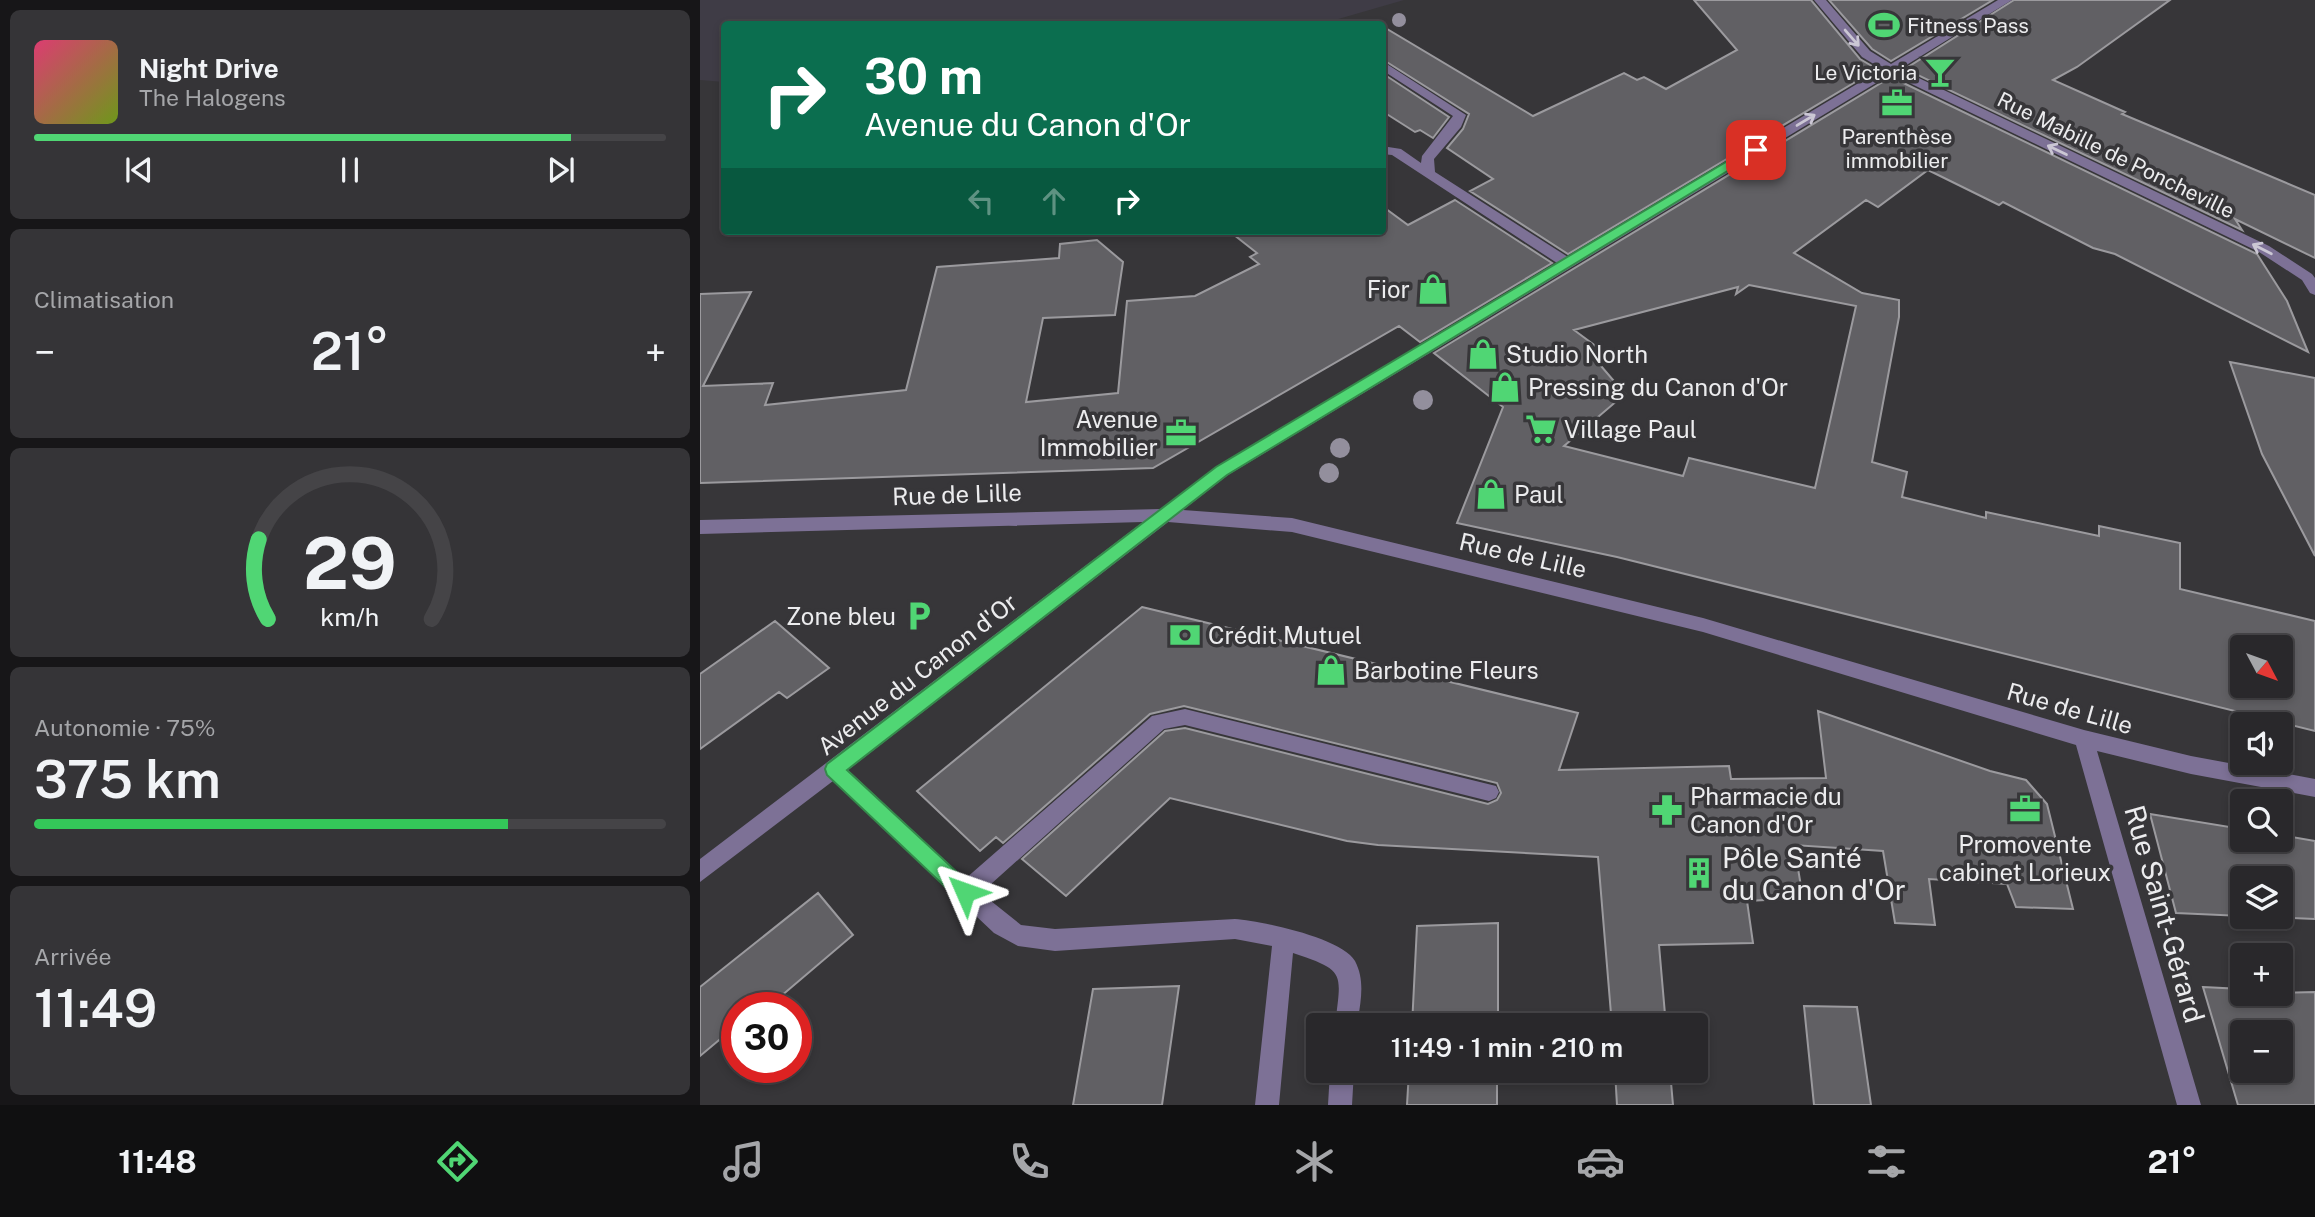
<!DOCTYPE html>
<html lang="fr">
<head>
<meta charset="utf-8">
<style>
	body { margin:0; font-family:"Public Sans",sans-serif; background:#353437; color:#f1f3f6; height:100vh; display:flex; flex-direction:column; font-size:26px; white-space:nowrap }
	* { box-sizing:border-box; margin:0 }
	p { font-size:23px; color:#a5a6a9 }
	.icon { flex:none; width:38px; height:38px; fill:none; stroke:currentColor; stroke-width:2; stroke-linecap:round; stroke-linejoin:round }
	.map { position:relative; flex:1; overflow:hidden }
	.sheet { display:flex; flex-direction:column; gap:10px; padding:10px; background:#171618; width:700px }
	.sheet>* { flex:none }
	.guide { position:absolute; left:21px; top:21px; width:665px; height:214px; border-radius:7px; box-shadow:0 4px 10px #0003,0 0 0 2px #454447; background:#0b6e4f; color:#fff; overflow:hidden }
	.needle { width:46px; rotate:131deg }
	.buttons { position:absolute; left:1530px; top:635px; display:grid; gap:14px }
	.buttons a { display:grid; place-items:center; width:63px; height:63px; border-radius:7px; background:#29282b; box-shadow:0 4px 10px #0003,0 0 0 2px #454447; font-size:35px }
	.speed { position:absolute; left:21px; top:992px; display:flex; gap:14px; font-size:35px; font-weight:700; text-align:center }
	.speed>* { display:grid; place-content:center; width:91px; height:91px; border-radius:50%; background:#29282b; box-shadow:0 4px 10px #0003,0 0 0 2px #454447; line-height:1 }
	.speed .limit { border:10px solid #d22; background:#fff; color:#111 }
	.pin { position:absolute; display:grid; place-items:center; width:60px; height:60px; color:#fff; margin:-30px; border-radius:14px; box-shadow:0 4px 10px #0006 }
	.me { position:absolute; width:77px; margin:-38px; rotate:313deg; stroke-linejoin:round; filter:drop-shadow(0 0 5px #0008) }
	.turn { display:flex; align-items:center; gap:24px; height:147px; padding:0 28px; font-size:32px }
	.turn .icon { width:91px; height:91px; stroke-width:2.5 }
	.turn b { display:block; font-size:49px; line-height:60px }
	.lanes { display:flex; align-items:center; height:66px; padding:0 28px; background:#0003; justify-content:center; gap:35px; direction:ltr }
	.lanes .off { opacity:.35 }
	.big { font-size:52px; font-weight:600; line-height:1.1 }
	.sheet .widget { flex:1; display:flex; flex-direction:column; justify-content:center; gap:10px; min-width:0; padding:0 24px; border-radius:10px; background:#353437 }
	.sheet .dial { align-items:center; gap:0 }
	.dial svg { height:182px; overflow:visible; fill:none; stroke:#454447; stroke-width:7; stroke-linecap:round; text-anchor:middle }
	.dial text { fill:#f1f3f6; stroke:none }
	.song { display:flex; align-items:center; gap:21px }
	.cover { width:84px; height:84px; border-radius:10px; background:linear-gradient(135deg,hsl(340 70% 55%),hsl(80 70% 35%)) }
	.played { height:7px; border-radius:4px; background:linear-gradient(90deg,#50d674 85%,#454447 85%) }
	.keys { display:flex; justify-content:space-around; direction:ltr }
	.heat { display:flex; justify-content:space-between; align-items:center; font-size:38px; direction:ltr }
	.charge { height:10px; border-radius:5px; background:linear-gradient(90deg,#34c759 75%,#454447 0) }
	.trip { position:absolute; left:606px; top:1013px; width:402px; height:70px; border-radius:7px; background:#29282b; box-shadow:0 4px 10px #0003,0 0 0 2px #454447; font-weight:600; line-height:70px; text-align:center }
	.tabs { display:flex; height:112px; justify-content:space-around; align-items:center; background:#101011; color:#a5a6a9 }
	.tabs .icon { width:49px; height:49px }
	.tabs .active { color:#50d674 }
	.tabs b { font-size:32px; color:#f1f3f6 }
	main { display:flex; flex:1; min-height:0 }
	.map>svg:first-child { display:block }
	.built { fill:#3f3c46 }
	.building { fill:#616064; stroke:#9b9a9e; stroke-width:2; fill-rule:evenodd }
	.lines { fill:none; stroke-linecap:round; stroke-linejoin:round }
	.minor { fill:#7d7196; fill-rule:evenodd }
	.tree { fill:#938f9d }
	.oneway { stroke:#cbc7d4 }
	.route { fill:#50d674; stroke:#348b4b; stroke-width:2 }
	.labels { text-anchor:middle; dominant-baseline:central; stroke-width:7; stroke-linejoin:round; paint-order:stroke }
	.far-poi-label { font-size:21px; fill:#ececee; stroke:#373639; text-anchor:start }
	.far-street-label { font-size:21px; fill:#ececee; stroke:#373639 }
	.poi-label { font-size:24px; fill:#ececee; stroke:#373639; text-anchor:start }
	.street-label { font-size:24px; fill:#ececee; stroke:#373639 }
	.near-poi-label { font-size:28px; fill:#ececee; stroke:#373639; text-anchor:start }
	.near-street-label { font-size:28px; fill:#ececee; stroke:#373639 }
</style>
</head>
<body>
<main>
<section class="sheet">
<div class="widget">
<div class="song"><i class="cover"></i><div><b>Night Drive</b><p>The Halogens</p></div></div>
<div class="played"></div>
<div class="keys"><svg class="icon" aria-label="previous" viewBox="0 0 24 24"><path d="M18 5L8 12l10 7zM5 5v14"/></svg><svg class="icon" aria-label="pause" viewBox="0 0 24 24"><path d="M8 5v14M16 5v14"/></svg><svg class="icon" aria-label="next" viewBox="0 0 24 24"><path d="M6 5l10 7-10 7zM19 5v14"/></svg></div>
</div>
<div class="widget"><p>Climatisation</p>
<div class="heat"><a>−</a><b class="big">21°</b><a>+</a></div>
</div>
<div class="widget dial"><svg viewBox="0 0 100 80">
<path d="M14 69A42 42 0 1 1 86 69"/>
<path d="M14 69A42 42 0 0 1 10 34" stroke="#50d674"/>
<text x="50" y="56" font-size="32" font-weight="700">29</text>
<text x="50" y="72" font-size="11">km/h</text>
</svg></div>
<div class="widget"><p>Autonomie · 75%</p><b class="big">375 km</b><div class="charge"></div></div>
<div class="widget"><p>Arrivée</p><b class="big">11:49</b></div>
</section>
<div class="map">
<svg width="1615" height="1105" viewBox="0 0 1615 1105">
	<rect width="100%" height="100%" fill="#373639"/>
	<path class="built" d="M 0,0 L 704,0 L 621,24 L 24,24 L 24,82 L 0,80 Z"/>
	<path class="building" d="M 994,0 L 1111,0 L 1160,59 L 1177,69 L 868,254 L 770,191 L 793,179 L 747,148 L 763,129 L 769,114 L 682,59 L 682,26 L 833,116 L 924,73 L 937,80 L 944,77 L 966,89 L 1037,50 Z
		M 1129,0 L 1293,0 L 1191,61 L 1172,49 Z
		M 1314,0 L 1470,0 L 1377,67 L 1353,80 L 1425,112 L 1422,114 L 1615,195 L 1615,258 L 1535,219 L 1542,230 L 1205,69 Z
		M 682,73 L 749,117 L 733,138 L 720,130 L 715,132 L 682,111 Z
		M 1191,77 L 1557,254 L 1587,301 L 1608,352 L 1415,254 L 1393,248 L 1303,202 L 1299,205 L 1228,170 L 1178,207 L 1166,200 L 1094,253 L 1162,293 L 1199,300 L 1199,317 L 1172,462 L 1207,472 L 1202,497 L 1286,518 L 1286,512 L 1399,536 L 1399,526 L 1480,543 L 1480,589 L 1615,621 L 1615,731 L 917,557 L 757,523 L 803,407 L 734,353 ZM 1049,285 L 1156,306 L 1115,488 L 989,458 L 983,476 L 864,446 L 925,394 L 895,359 L 905,353 L 874,330 L 1038,287 L 1036,294 ZM 1542,648 L 1580,648 L 1580,686 L 1542,686 Z
		M 755,200 L 852,263 L 720,342 L 699,326 L 453,468 L 0,483 L 0,294 L 51,292 L 3,386 L 73,383 L 65,405 L 206,390 L 237,267 L 359,258 L 360,244 L 397,240 L 423,262 L 415,315 L 343,318 L 326,402 L 418,393 L 427,301 L 495,296 L 559,264 L 550,257 L 557,253 L 529,231 L 682,231 L 682,206 L 708,225 Z
		M 1530,362 L 1615,378 L 1615,556 L 1562,454 Z
		M 442,607 L 878,713 L 859,770 L 1029,766 L 1031,779 L 1126,778 L 1118,711 L 1290,771 L 1326,780 L 1347,804 L 1373,909 L 1316,907 L 1307,884 L 1229,879 L 1235,925 L 1195,923 L 1183,851 L 1094,845 L 1103,898 L 1047,901 L 1053,943 L 959,945 L 966,1026 L 912,1026 L 898,857 L 678,845 L 647,841 L 470,798 L 366,896 L 322,859 L 465,731 L 485,728 L 788,804 L 797,800 L 801,793 L 797,783 L 484,706 L 450,714 L 303,843 L 296,837 L 280,851 L 217,791 Z
		M 75,621 L 129,668 L 87,698 L 79,692 L 0,749 L 0,674 Z
		M 1450,814 L 1542,829 L 1542,840 L 1580,840 L 1580,835 L 1615,841 L 1615,919 L 1566,917 L 1580,917 L 1580,878 L 1542,878 L 1542,916 L 1476,913 Z
		M 118,893 L 153,935 L 67,1008 L 37,1008 L 37,1025 L 0,1056 L 0,987 Z
		M 798,923 L 798,1026 L 712,1026 L 717,926 Z
		M 479,986 L 462,1105 L 373,1105 L 393,989 Z
		M 1503,987 L 1542,989 L 1542,994 L 1615,992 L 1615,1105 L 1538,1105 ZM 1542,1032 L 1580,1032 L 1580,1071 L 1542,1071 Z
		M 1104,1006 L 1157,1007 L 1171,1105 L 1114,1105 Z
		M 709,1071 L 797,1071 L 797,1105 L 707,1105 Z
		M 915,1071 L 970,1071 L 973,1105 L 917,1105 Z"/>
	<g class="lines">
		<path class="minor" d="M 1114,0 L 1126,0 L 1170,51 L 1191,64 L 1298,0 L 1312,0 L 1200,69 L 1569,246 L 1612,274 L 1615,278 L 1615,295 L 1610,293 L 1602,280 L 1559,252 L 1191,74 L 528,475 L 483,510 L 592,518 L 1003,618 L 1384,730 L 1491,756 L 1615,779 L 1615,797 L 1491,774 L 1397,751 L 1501,1105 L 1477,1105 L 1376,745 L 1003,632 L 592,532 L 468,522 L 148,770 L 265,879 L 452,716 L 485,709 L 796,786 L 799,792 L 796,798 L 789,801 L 485,725 L 464,729 L 281,893 L 321,925 L 355,929 L 535,919 C 561,921 642,938 655,961 C 666,982 660,1004 657,1026 L 635,1026 C 641,972 647,971 593,953 L 579,1105 L 555,1105 L 572,946 L 535,939 L 355,951 L 318,946 L 294,933 L 133,781 L 0,882 L 0,859 L 443,522 L 0,534 L 0,520 L 461,509 L 516,467 L 857,263 L 692,155 L 682,154 L 682,146 L 701,149 L 721,163 L 722,156 L 753,116 L 682,70 L 682,61 L 766,115 L 761,127 L 734,159 L 735,172 L 868,257 L 1182,69 L 1162,57 Z
			M 630,1071 L 654,1071 L 652,1105 L 628,1105 Z"/>
	</g>
	<g class="tree">
		<circle cx="699" cy="20" r="7"/>
		<circle cx="723" cy="400" r="10"/>
		<circle cx="640" cy="448" r="10"/>
		<circle cx="629" cy="473" r="10"/>
	</g>
	<defs><path id="oneway-shaft" d="M-6 0H5M1.5-3L5.5 0L1.5 3" fill="none" stroke-width="1.6" stroke-linecap="round" stroke-linejoin="round" transform="scale(1.75)"/></defs>
	<g class="oneway">
		<use href="#oneway-shaft" transform="translate(1152 38) rotate(49)"/>
		<use href="#oneway-shaft" transform="translate(1106 120) rotate(-31)"/>
		<use href="#oneway-shaft" transform="translate(1357 150) rotate(-154)"/>
		<use href="#oneway-shaft" transform="translate(1562 249) rotate(-153)"/>
	</g>
	<path class="route" d="M 1051,147 L 1062,150 L 527,475 L 147,770 L 272,886 L 275,892 L 272,899 L 265,902 L 258,899 L 127,775 L 125,769 L 127,764 L 516,467 Z"/>
	<defs>
		<symbol id="stadium-bare" viewBox="-9 -9 18 18"><path d="M0-5a6.5 5 0 1 0 0 10a6.5 5 0 1 0 0-10ZM-3.5-1.8h7v3.6h-7Z" fill="#50d674" stroke="#373639" stroke-width="2.5" paint-order="stroke"/></symbol>
		<symbol id="bar-bare" viewBox="-9 -9 18 18"><path d="M-6-5H6L.8 .8V4.5H3.5V6h-7V4.5H-.8V.8Z" fill="#50d674" stroke="#373639" stroke-width="2.5" paint-order="stroke"/></symbol>
		<symbol id="office-bare" viewBox="-9 -9 18 18"><path d="M-6-3h4V-5.5h4V-3h4V5H-6ZM-1-4.5V-3h2v-1.5ZM-6 0V1H6V0Z" fill="#50d674" stroke="#373639" stroke-width="2.5" paint-order="stroke"/></symbol>
		<symbol id="shop-bare" viewBox="-9 -9 18 18"><path d="M-5-2.5h2.3a2.7 3.5 0 0 1 5.4 0H5L5.5 6h-11ZM-1.5-2.5h3a1.5 2.3 0 0 0-3 0Z" fill="#50d674" stroke="#373639" stroke-width="2.5" paint-order="stroke"/></symbol>
		<symbol id="supermarket-bare" viewBox="-9 -9 18 18"><path d="M-6-5.5h2.5l.6 2H6L4.5 2H-2.5L-4.4-4H-6ZM-1.5 3.2a1.3 1.3 0 1 0 .1 0ZM3 3.2a1.3 1.3 0 1 0 .1 0Z" fill="#50d674" stroke="#373639" stroke-width="2.5" paint-order="stroke"/></symbol>
		<symbol id="parking-bare" viewBox="-9 -9 18 18"><path d="M-3.5-5.5H1a3.5 3.5 0 0 1 0 7H-1V5.5H-3.5ZM-1-3.4V-.6H.8a1.4 1.4 0 0 0 0-2.8Z" fill="#50d674" stroke="#373639" stroke-width="2.5" paint-order="stroke"/></symbol>
		<symbol id="bank-bare" viewBox="-9 -9 18 18"><path d="M-6-4H6V4H-6ZM0-2.3a2.3 2.3 0 1 0 0 4.6a2.3 2.3 0 1 0 0-4.6Z" fill="#50d674" stroke="#373639" stroke-width="2.5" paint-order="stroke"/></symbol>
		<symbol id="pharmacy-bare" viewBox="-9 -9 18 18"><path d="M-2-6h4v4h4v4h-4v4h-4v-4h-4v-4h4Z" fill="#50d674" stroke="#373639" stroke-width="2.5" paint-order="stroke"/></symbol>
		<symbol id="building-bare" viewBox="-9 -9 18 18"><path d="M-4-6H4V6H1V3H-1V6H-4ZM-2.5-4.3h1.7v1.8h-1.7ZM.8-4.3h1.7v1.8H.8ZM-2.5-1h1.7V.8h-1.7ZM.8-1h1.7V.8H.8Z" fill="#50d674" stroke="#373639" stroke-width="2.5" paint-order="stroke"/></symbol>
	</defs>
	<g fill-rule="evenodd">
		<use href="#stadium-bare" x="1162" y="3" width="44" height="44"/>
		<use href="#bar-bare" x="1218" y="50" width="44" height="44"/>
		<use href="#office-bare" x="1175" y="81" width="44" height="44"/>
		<use href="#shop-bare" x="711" y="267" width="44" height="44"/>
		<use href="#shop-bare" x="761" y="332" width="44" height="44"/>
		<use href="#shop-bare" x="783" y="365" width="44" height="44"/>
		<use href="#supermarket-bare" x="819" y="407" width="44" height="44"/>
		<use href="#office-bare" x="459" y="411" width="44" height="44"/>
		<use href="#shop-bare" x="769" y="472" width="44" height="44"/>
		<use href="#parking-bare" x="197" y="594" width="44" height="44"/>
		<use href="#bank-bare" x="463" y="613" width="44" height="44"/>
		<use href="#shop-bare" x="609" y="648" width="44" height="44"/>
		<use href="#office-bare" x="1303" y="787" width="44" height="44"/>
		<use href="#pharmacy-bare" x="945" y="788" width="44" height="44"/>
		<use href="#building-bare" x="977" y="851" width="44" height="44"/>
	</g>
	<g class="labels">
		<g class="far-poi-label">
			<text x="1207" y="25">Fitness Pass</text>
			<text x="1217" y="72" text-anchor="end">Le Victoria</text>
			<text x="1197" y="136" text-anchor="middle">Parenthèse<tspan x="1197" dy="24">immobilier</tspan></text>
		</g>
		<g class="far-street-label">
			<text transform="translate(1416 155) rotate(26)">Rue Mabille de Poncheville</text>
		</g>
		<g class="poi-label">
			<text x="710" y="289" text-anchor="end">Fior</text>
			<text x="806" y="354">Studio North</text>
			<text x="828" y="387">Pressing du Canon d'Or</text>
			<text x="458" y="419" text-anchor="end">Avenue<tspan x="458" dy="28">Immobilier</tspan></text>
			<text x="864" y="429">Village Paul</text>
			<text x="814" y="494">Paul</text>
			<text x="196" y="616" text-anchor="end">Zone bleu</text>
			<text x="508" y="635">Crédit Mutuel</text>
			<text x="654" y="670">Barbotine Fleurs</text>
			<text x="990" y="796">Pharmacie du<tspan x="990" dy="28">Canon d'Or</tspan></text>
			<text x="1325" y="844" text-anchor="middle">Promovente<tspan x="1325" dy="28">cabinet Lorieux</tspan></text>
		</g>
		<g class="street-label">
			<text transform="translate(257 494) rotate(-2)">Rue de Lille</text>
			<text transform="translate(823 555) rotate(13)">Rue de Lille</text>
			<text transform="translate(217 674) rotate(-38)">Avenue du Canon d'Or</text>
			<text transform="translate(1370 708) rotate(16)">Rue de Lille</text>
		</g>
		<g class="near-poi-label">
			<text x="1022" y="857">Pôle Santé<tspan x="1022" dy="32">du Canon d'Or</tspan></text>
		</g>
		<g class="near-street-label">
			<text transform="translate(1465 914) rotate(74)">Rue Saint-Gérard</text>
		</g>
	</g>
</svg>
<div class="buttons">
<a><svg class="needle" viewBox="-14 -14 28 28"><path d="M0-13l5 13h-10z" fill="#e53935"/><path d="M0 13l5-13h-10z" fill="#a5a6a9"/></svg></a>
<a><svg class="icon" aria-label="sound" viewBox="0 0 24 24"><path d="M4 9h4l5-4v14l-5-4H4zM17 9q2 3 0 6"/></svg></a>
<a><svg class="icon" aria-label="search" viewBox="0 0 24 24"><circle cx="10" cy="10" r="6"/><path d="M15 15l6 6"/></svg></a>
<a><svg class="icon" aria-label="layers" viewBox="0 0 24 24"><path d="M12 4l9 5-9 5-9-5zM3 14l9 5 9-5"/></svg></a>
<a>+</a>
<a>−</a>
</div>
<div class="speed"><div class="limit">30</div></div>
<div class="pin" style="left:1056px;top:150px;background:#d93025"><svg class="icon" aria-label="arrive" viewBox="0 0 24 24"><path d="M6 21V4h12l-3 4 3 4H6"/></svg></div>
<svg class="me" style="left:265px;top:892px" viewBox="-20 -20 40 40"><path d="M0-17L14 15 0 8-14 15z" fill="#50d674" stroke="#fff" stroke-width="4"/></svg>
<div class="trip">11:49 · 1 min · 210 m</div>
<div class="guide">
<div class="turn"><svg class="icon" aria-label="right" viewBox="0 0 24 24"><path d="M7 20v-9h11M14 6l5 5-5 5"/></svg><div><b>30 m</b>Avenue du Canon d'Or</div></div>
<div class="lanes"><svg class="icon off" aria-label="left" viewBox="0 0 24 24"><path d="M17 20v-9H6M10 6l-5 5 5 5"/></svg><svg class="icon off" aria-label="ahead" viewBox="0 0 24 24"><path d="M12 20V5M6 11l6-6 6 6"/></svg><svg class="icon" aria-label="right" viewBox="0 0 24 24"><path d="M7 20v-9h11M14 6l5 5-5 5"/></svg></div>
</div>
</div>
</main>
<nav class="tabs">
<b>11:48</b>
<svg class="icon active" aria-label="directions" viewBox="0 0 24 24"><path d="M12 3l9 9-9 9-9-9zM9 14v-3h6M13 9l2 2-2 2"/></svg>
<svg class="icon" aria-label="music" viewBox="0 0 24 24"><path d="M9 18V5l10-2v13"/><circle cx="6" cy="18" r="3"/><circle cx="16" cy="16" r="3"/></svg>
<svg class="icon" aria-label="phone" viewBox="0 0 24 24"><path d="M5 4h4l2 5-3 2q2 4 5 5l2-3 5 2v4C11 20 4 13 5 4z"/></svg>
<svg class="icon" aria-label="climate" viewBox="0 0 24 24"><path d="M12 3v18M4 7l16 10M4 17L20 7"/></svg>
<svg class="icon" aria-label="car" viewBox="0 0 24 24"><path d="M5 17H2v-5l4-1 3-4h7l3 4 3 1v5h-3M9 17h6M6 11h13"/><circle cx="7" cy="17" r="2"/><circle cx="17" cy="17" r="2"/></svg>
<svg class="icon" aria-label="filters" viewBox="0 0 24 24"><path d="M4 7h16M4 17h16"/><circle cx="9" cy="7" r="2"/><circle cx="15" cy="17" r="2"/></svg>
<b>21°</b>
</nav>
</body>
</html>
